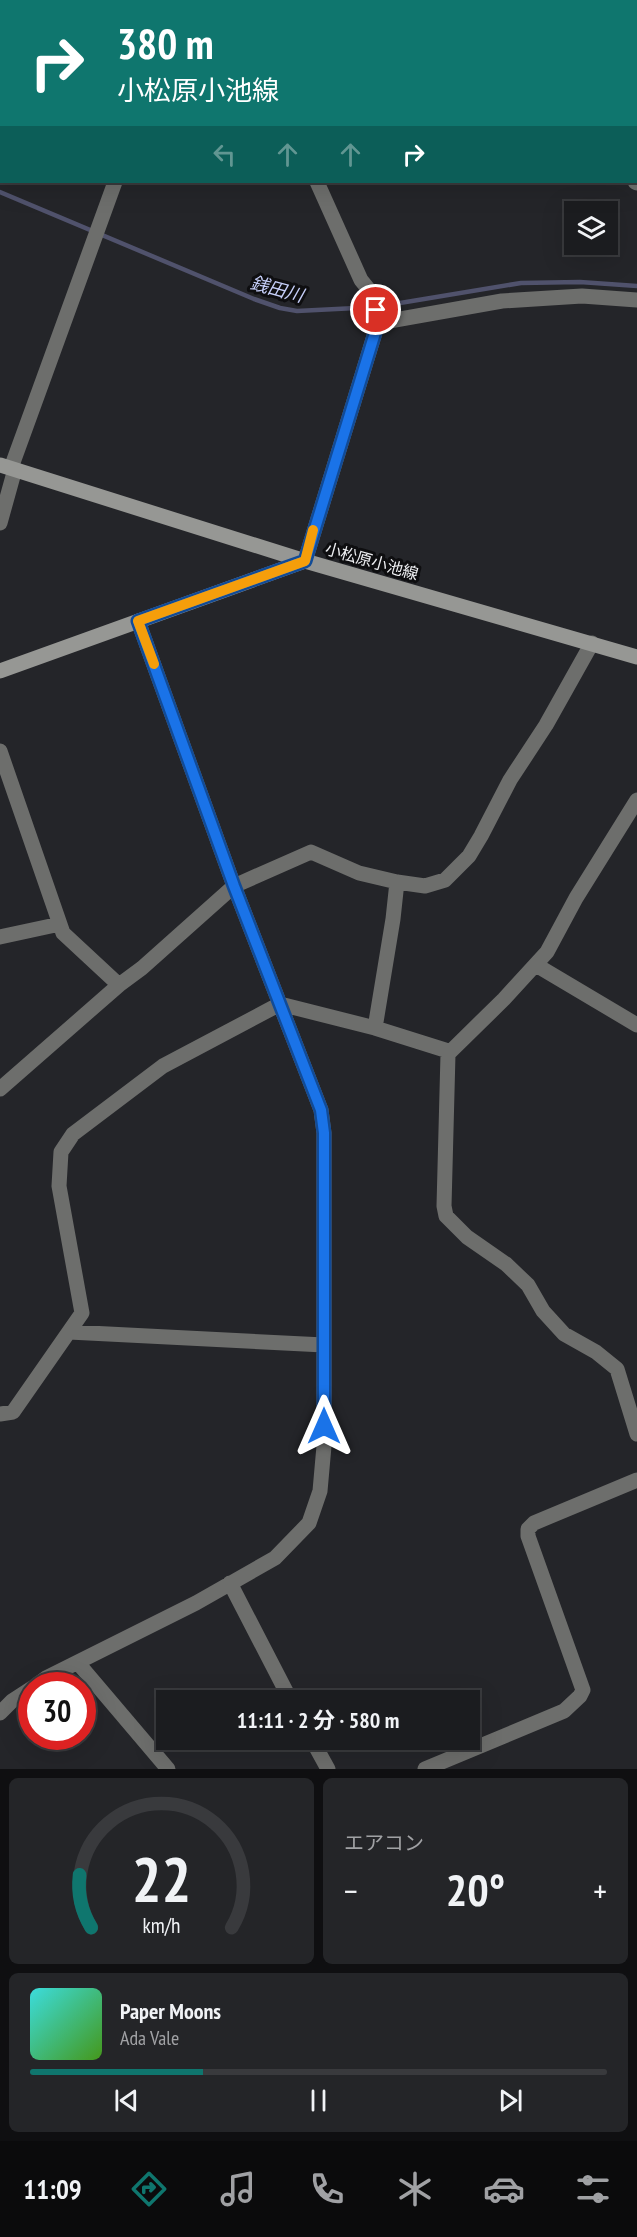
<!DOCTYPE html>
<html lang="ja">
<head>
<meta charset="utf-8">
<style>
	body { margin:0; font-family:"PT Sans Narrow","Noto Sans JP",sans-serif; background:#242528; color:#f1f3f6; height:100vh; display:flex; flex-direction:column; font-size:22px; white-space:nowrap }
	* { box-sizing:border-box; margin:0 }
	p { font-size:20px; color:#a0a1a4 }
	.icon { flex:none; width:33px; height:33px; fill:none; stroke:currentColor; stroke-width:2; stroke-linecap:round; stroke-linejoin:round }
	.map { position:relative; height:1769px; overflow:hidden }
	.panel { display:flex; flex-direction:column; gap:9px; padding:9px; background:#0f0f11; flex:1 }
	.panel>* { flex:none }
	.hud { position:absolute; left:0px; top:0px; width:638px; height:183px; box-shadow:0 6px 24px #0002,0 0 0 2px #393a3d; background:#0f766e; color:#fff; overflow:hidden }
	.controls { position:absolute; left:564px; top:201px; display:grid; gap:12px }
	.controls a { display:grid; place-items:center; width:54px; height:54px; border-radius:0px; background:#1b1c1f; box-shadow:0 6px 24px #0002,0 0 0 2px #393a3d; font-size:30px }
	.speed { position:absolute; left:18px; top:1672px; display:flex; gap:12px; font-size:30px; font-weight:700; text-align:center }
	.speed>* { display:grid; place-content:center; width:78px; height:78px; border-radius:50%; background:#1b1c1f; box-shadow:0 6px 24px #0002,0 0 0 2px #393a3d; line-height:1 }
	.speed .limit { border:9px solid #d22; background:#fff; color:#111 }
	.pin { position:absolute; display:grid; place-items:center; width:51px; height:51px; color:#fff; margin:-26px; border:3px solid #fff; border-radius:50%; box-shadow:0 2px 6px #0007 }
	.me { position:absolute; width:66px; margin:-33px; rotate:0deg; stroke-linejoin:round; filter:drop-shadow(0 0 4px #0008) }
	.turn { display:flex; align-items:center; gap:21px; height:126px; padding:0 18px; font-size:27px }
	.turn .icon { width:78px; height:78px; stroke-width:2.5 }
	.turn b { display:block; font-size:42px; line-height:51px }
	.lanes { display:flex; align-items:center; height:57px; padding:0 18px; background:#0003; justify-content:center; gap:30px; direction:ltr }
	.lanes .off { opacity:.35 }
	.big { font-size:45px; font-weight:700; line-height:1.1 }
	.panel .tile { flex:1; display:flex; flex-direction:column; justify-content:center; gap:9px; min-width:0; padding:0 21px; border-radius:9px; background:#242528 }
	.panel .dial { align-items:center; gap:0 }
	.dial svg { height:156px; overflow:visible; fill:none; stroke:#393a3d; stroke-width:7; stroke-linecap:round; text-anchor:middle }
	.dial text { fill:#f1f3f6; stroke:none }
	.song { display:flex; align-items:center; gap:18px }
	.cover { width:72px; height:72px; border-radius:9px; background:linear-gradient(135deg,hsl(180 70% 55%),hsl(100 70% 35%)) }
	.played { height:6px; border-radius:3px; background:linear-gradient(90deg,#0f766e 30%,#393a3d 30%) }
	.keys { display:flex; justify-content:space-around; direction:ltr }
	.heat { display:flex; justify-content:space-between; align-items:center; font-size:33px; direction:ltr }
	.panel .tiles { flex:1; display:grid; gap:9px; grid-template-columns:1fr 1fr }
	.tile:last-child { grid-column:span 2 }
	.trip { position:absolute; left:156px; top:1690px; width:324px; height:60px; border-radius:0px; background:#1b1c1f; box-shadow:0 6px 24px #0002,0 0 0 2px #393a3d; font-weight:700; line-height:60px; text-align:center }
	.tab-bar { display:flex; height:96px; justify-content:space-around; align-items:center; background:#0b0b0c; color:#a0a1a4 }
	.tab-bar .icon { width:42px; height:42px }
	.tab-bar .current { color:#0f766e }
	.tab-bar b { font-size:27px; color:#f1f3f6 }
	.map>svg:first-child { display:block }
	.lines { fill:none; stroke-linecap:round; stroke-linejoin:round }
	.stream { stroke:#50526c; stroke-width:4.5 }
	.street { stroke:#6d6e6c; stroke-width:15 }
	.secondary { stroke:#969794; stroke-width:15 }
	.route-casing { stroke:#114b97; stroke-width:15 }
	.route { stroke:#1a73e8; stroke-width:10 }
	.slow { stroke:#f59e0b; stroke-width:10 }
	.labels { text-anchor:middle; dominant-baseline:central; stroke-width:6; stroke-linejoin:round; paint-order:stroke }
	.street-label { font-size:16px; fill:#eff0f3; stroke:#0e0e10 }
	.water-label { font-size:18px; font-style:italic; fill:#c5cef8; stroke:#0e0e10 }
</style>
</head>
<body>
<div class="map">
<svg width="637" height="1769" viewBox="0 0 637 1769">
	<rect width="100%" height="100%" fill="#242529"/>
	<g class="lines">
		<path class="stream" d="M 0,192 L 254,299 L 280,308 L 297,311 L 376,307 L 521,283 L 580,282 L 637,286"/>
		<path class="street" d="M 363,0 L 364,2
			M 0,51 L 2,51
			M 636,77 L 637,77
			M 635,182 L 637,183
			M 378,323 L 502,301 L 582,296 L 637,300
			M 11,468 L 115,182
			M 0,523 L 15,469
			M 305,561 L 378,323 L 374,296 L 361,280 L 317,182
			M 0,751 L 63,933 L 119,985
			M 637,800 L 576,898 L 547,952 L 504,999 L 448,1054 L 444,1206 L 446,1216 L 467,1237 L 506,1264 L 528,1285 L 543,1311 L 564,1334 L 596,1352 L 617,1369 L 637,1434
			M 0,937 L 60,924
			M 536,965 L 637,1025
			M 375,1028 L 393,919 L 397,882
			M 0,1089 L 119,985 L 142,968 L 234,886 L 311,852 L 359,873 L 397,882 L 425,886 L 445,880 L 469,856 L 481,836 L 510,780 L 546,725 L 592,643
			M 69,1332 L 324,1345
			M 0,1414 L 13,1412 L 82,1313 L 59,1186 L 61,1152 L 73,1134 L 163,1066 L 280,1004 L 375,1028 L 445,1050 L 448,1054
			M 230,1583 L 291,1701
			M 78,1663 L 168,1769
			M 35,1686 L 46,1678 L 196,1603 L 275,1558 L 309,1523 L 320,1491 L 324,1446 L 324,1133 L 321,1110 L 234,886 L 138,621
			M 0,1713 L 12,1701 L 32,1688
			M 312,1740 L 328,1769
			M 425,1769 L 564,1711 L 580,1696 L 583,1690 L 528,1536 L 528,1529 L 534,1523 L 637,1480"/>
		<path class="secondary" d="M 0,465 L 305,561
			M 0,671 L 305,561 L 637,657"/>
	</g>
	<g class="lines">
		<defs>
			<path id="route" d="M 324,1426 L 324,1133 L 321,1110 L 234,886 L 138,621 L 305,561 L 378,323 L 376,310"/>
		</defs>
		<use href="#route" class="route-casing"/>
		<use href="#route" class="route"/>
		<path class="slow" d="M 154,664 L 138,621 L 305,561 L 313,530"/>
	</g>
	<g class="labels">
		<g class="street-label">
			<text transform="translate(372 561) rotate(16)">小松原小池線</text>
		</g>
		<g class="water-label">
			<text transform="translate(277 289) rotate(15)">銭田川</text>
		</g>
	</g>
</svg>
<div class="controls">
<a><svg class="icon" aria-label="layers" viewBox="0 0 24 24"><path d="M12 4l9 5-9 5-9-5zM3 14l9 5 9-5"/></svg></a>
</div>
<div class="speed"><div class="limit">30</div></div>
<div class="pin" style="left:376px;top:310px;background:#d93025"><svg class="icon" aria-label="arrive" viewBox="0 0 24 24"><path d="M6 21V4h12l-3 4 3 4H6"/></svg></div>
<svg class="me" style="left:324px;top:1426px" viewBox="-20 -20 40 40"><path d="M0-17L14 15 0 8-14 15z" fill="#1a73e8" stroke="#fff" stroke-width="4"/></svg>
<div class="trip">11:11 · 2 分 · 580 m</div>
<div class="hud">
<div class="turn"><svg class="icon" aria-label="right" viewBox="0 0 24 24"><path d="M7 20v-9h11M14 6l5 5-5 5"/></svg><div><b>380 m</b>小松原小池線</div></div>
<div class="lanes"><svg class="icon off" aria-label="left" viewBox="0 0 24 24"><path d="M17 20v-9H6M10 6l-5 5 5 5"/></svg><svg class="icon off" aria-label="ahead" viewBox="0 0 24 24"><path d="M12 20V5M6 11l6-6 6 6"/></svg><svg class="icon off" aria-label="ahead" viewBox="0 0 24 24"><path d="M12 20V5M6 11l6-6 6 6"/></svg><svg class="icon" aria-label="right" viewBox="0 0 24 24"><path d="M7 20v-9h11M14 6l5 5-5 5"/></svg></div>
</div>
</div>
<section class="panel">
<div class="tiles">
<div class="tile dial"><svg viewBox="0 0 100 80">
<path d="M14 69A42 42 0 1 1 86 69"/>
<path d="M14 69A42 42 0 0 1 8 42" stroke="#0f766e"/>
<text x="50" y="56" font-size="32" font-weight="700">22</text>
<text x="50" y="72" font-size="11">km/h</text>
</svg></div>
<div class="tile"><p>エアコン</p>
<div class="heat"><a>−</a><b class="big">20°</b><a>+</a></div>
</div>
<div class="tile">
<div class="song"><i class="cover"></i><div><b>Paper Moons</b><p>Ada Vale</p></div></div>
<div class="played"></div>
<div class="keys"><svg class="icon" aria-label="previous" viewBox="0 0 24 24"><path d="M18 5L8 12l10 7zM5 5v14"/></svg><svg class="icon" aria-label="pause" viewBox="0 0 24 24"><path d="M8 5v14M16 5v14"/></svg><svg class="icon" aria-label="next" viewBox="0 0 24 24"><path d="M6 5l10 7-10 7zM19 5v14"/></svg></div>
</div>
</div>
</section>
<nav class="tab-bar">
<b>11:09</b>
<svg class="icon current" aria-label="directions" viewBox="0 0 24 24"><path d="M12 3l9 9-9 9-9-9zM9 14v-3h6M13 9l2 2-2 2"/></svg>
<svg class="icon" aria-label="music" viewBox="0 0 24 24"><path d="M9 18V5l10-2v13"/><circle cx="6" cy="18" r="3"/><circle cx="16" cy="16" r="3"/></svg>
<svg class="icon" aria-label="phone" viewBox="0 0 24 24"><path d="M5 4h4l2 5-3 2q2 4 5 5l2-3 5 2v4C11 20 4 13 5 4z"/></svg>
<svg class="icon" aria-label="climate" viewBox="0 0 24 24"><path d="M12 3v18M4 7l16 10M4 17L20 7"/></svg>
<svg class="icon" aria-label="car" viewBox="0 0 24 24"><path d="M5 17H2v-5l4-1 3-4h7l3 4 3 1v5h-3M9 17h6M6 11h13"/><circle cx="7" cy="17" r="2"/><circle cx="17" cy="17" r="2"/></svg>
<svg class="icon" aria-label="filters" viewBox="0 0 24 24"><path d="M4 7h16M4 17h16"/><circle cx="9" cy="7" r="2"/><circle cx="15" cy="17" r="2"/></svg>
</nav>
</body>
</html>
